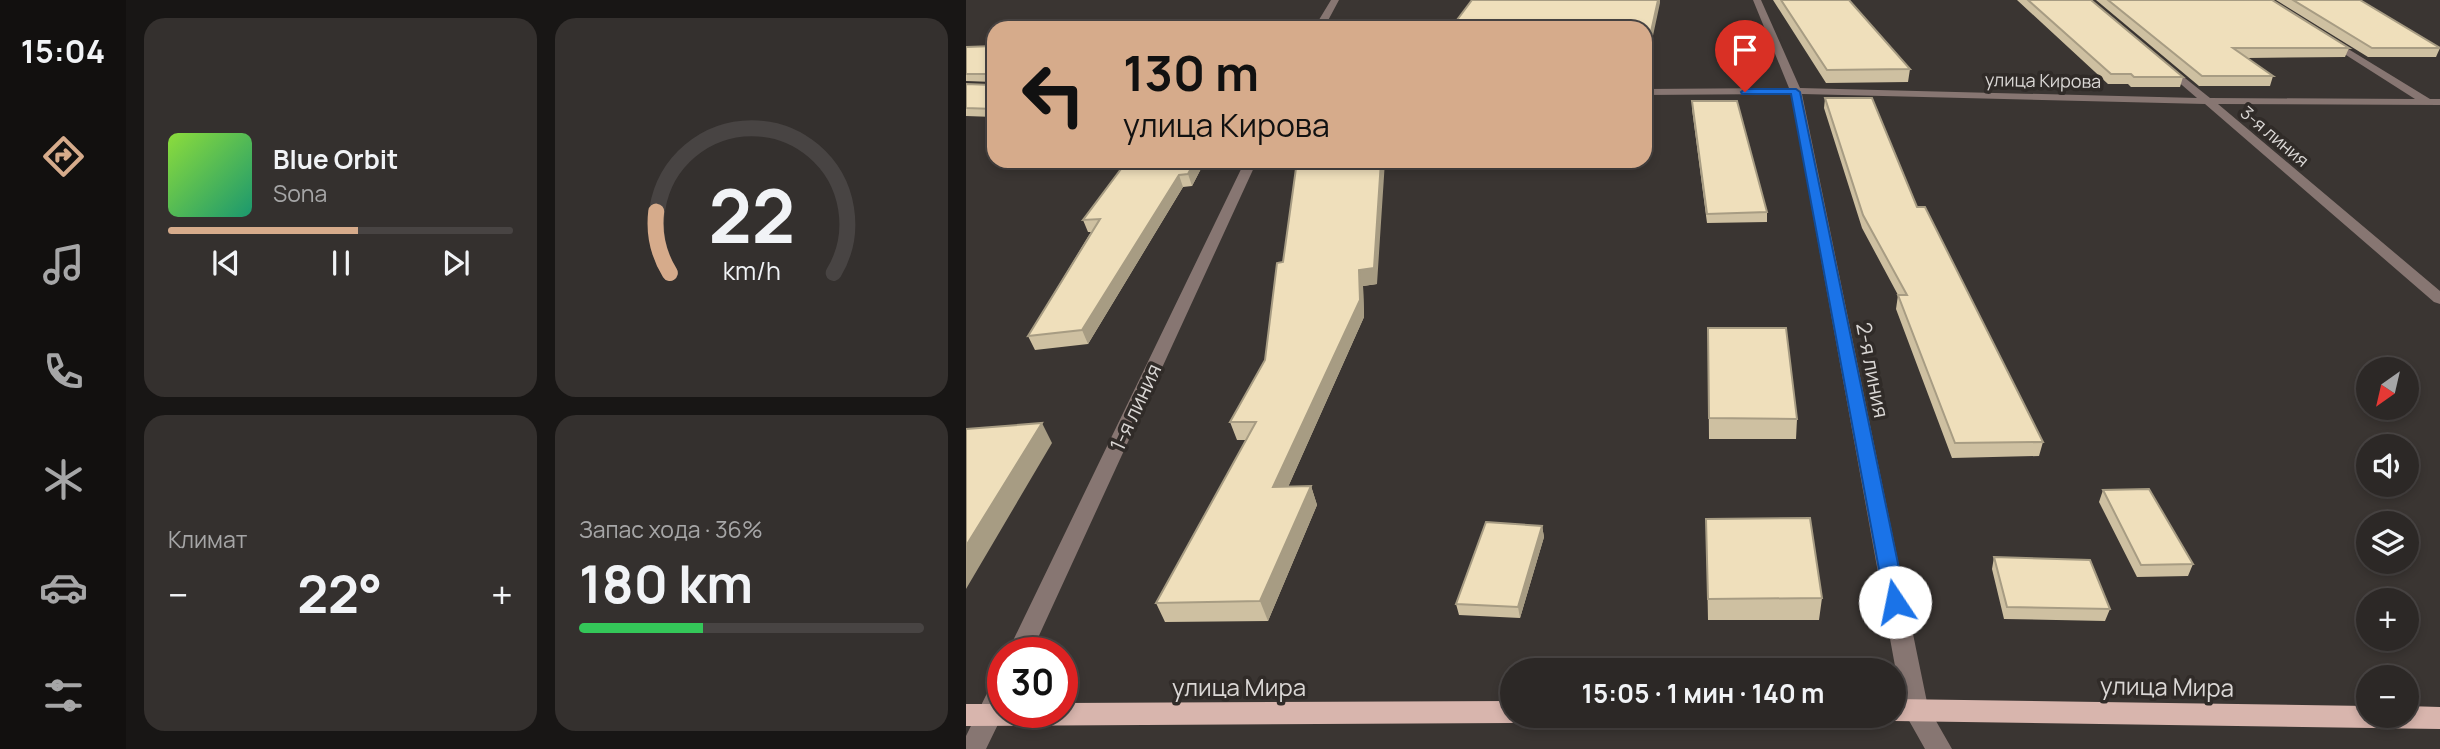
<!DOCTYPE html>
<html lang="ru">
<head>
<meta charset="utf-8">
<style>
	body { margin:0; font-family:Manrope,sans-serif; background:#34302e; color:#f1f3f6; height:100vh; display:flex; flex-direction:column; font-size:26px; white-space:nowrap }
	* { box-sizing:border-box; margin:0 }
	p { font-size:23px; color:#a6a6a7 }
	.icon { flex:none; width:38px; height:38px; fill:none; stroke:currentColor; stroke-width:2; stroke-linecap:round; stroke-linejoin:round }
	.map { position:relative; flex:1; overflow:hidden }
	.side { display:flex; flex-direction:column; gap:18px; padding:18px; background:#181615; width:840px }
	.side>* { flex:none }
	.banner { position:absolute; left:21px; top:21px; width:665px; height:147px; border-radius:21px; box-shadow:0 4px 10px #0003,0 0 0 2px #484443; background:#d6ab8b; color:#111; overflow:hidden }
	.needle { width:46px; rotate:214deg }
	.fabs { position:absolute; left:1390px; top:357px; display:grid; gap:14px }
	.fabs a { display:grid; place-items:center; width:63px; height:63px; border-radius:50%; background:#2c2826; box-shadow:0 4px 10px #0003,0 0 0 2px #484443; font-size:35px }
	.speed { position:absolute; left:21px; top:637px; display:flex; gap:14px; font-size:35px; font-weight:700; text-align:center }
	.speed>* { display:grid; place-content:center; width:91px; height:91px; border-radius:50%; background:#2c2826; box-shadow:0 4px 10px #0003,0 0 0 2px #484443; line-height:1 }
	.speed .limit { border:10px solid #d22; background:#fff; color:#111 }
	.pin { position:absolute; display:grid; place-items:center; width:60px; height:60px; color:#fff; margin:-72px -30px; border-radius:50% 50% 50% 0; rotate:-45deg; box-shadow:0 0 7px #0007 }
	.pin .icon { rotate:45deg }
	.me { position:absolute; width:77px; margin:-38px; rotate:349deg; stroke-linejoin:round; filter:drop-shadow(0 0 5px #0008) }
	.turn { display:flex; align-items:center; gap:24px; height:147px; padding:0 21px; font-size:32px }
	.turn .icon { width:91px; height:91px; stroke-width:2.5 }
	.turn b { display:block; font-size:49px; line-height:60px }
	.big { font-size:52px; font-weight:700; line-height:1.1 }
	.side .widget { flex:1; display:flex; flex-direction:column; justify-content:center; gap:10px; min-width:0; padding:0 24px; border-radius:21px; background:#34302e }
	.side .dial { align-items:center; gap:0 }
	.dial svg { height:182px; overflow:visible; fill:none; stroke:#484443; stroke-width:7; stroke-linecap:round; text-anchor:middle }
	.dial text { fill:#f1f3f6; stroke:none }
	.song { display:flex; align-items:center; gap:21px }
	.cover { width:84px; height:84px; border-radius:10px; background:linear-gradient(135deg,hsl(90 70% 55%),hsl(160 70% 35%)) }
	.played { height:7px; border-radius:4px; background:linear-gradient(90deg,#d6ab8b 55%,#484443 55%) }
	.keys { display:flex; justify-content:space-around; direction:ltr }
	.heat { display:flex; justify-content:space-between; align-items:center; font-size:38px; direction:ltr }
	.charge { height:10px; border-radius:5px; background:linear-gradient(90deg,#34c759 36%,#484443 0) }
	.side .tiles { flex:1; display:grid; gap:18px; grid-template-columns:repeat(2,1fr) }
	.trip { position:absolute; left:534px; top:658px; width:406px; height:70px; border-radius:35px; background:#2c2826; box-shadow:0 4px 10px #0003,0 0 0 2px #484443; font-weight:700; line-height:70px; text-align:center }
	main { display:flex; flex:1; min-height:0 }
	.dock { display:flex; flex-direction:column; width:126px; justify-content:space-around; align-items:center; background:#12100f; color:#a6a6a7 }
	.dock .icon { width:49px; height:49px }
	.dock .selected { color:#d6ab8b }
	.dock b { font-size:32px; color:#f1f3f6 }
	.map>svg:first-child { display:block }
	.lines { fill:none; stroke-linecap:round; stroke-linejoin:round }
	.minor { fill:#877672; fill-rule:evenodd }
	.major { fill:#d8b5ad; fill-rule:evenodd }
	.wall { fill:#cec0a1 }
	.shaded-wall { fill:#a79c83 }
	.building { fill:#efdfbb; stroke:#a79c83; stroke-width:2 }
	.route { fill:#1a73e8; stroke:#114b97; stroke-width:2 }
	.labels { text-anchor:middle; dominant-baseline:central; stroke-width:7; stroke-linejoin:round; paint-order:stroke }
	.far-street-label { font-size:18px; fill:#dad7d5; stroke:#302b28 }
	.street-label { font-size:21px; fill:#dad7d5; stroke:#302b28 }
	.near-street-label { font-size:24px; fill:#dad7d5; stroke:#302b28 }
</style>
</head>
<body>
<main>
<nav class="dock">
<b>15:04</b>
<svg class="icon selected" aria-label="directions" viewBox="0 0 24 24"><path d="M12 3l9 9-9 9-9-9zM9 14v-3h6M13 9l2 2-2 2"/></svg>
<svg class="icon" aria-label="music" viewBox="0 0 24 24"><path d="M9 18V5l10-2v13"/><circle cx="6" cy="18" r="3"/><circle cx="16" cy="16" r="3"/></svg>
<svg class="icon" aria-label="phone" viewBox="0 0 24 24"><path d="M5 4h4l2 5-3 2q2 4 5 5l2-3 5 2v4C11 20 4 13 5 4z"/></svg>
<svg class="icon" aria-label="climate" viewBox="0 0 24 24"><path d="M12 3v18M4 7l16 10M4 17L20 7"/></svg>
<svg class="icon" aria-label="car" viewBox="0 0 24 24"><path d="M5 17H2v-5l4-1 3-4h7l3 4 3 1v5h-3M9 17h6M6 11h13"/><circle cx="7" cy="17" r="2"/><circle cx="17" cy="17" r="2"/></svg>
<svg class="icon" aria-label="filters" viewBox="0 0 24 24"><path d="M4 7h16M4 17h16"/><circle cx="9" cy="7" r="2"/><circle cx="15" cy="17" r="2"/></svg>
</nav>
<section class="side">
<div class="tiles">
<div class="widget">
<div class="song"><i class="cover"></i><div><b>Blue Orbit</b><p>Sona</p></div></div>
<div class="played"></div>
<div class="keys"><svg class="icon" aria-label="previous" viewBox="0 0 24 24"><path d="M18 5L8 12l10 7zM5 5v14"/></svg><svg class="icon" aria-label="pause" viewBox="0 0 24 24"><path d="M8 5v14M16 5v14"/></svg><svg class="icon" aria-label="next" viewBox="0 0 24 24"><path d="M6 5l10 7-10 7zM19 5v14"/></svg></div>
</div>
<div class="widget dial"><svg viewBox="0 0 100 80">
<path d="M14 69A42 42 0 1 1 86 69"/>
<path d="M14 69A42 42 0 0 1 8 42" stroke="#d6ab8b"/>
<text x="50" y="56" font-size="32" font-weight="700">22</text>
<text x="50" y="72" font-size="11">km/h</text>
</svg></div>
<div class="widget"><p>Климат</p>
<div class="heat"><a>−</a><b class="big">22°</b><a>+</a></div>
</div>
<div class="widget"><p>Запас хода · 36%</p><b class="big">180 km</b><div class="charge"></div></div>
</div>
</section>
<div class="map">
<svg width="1474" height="749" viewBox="0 0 1474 749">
	<rect width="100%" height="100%" fill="#3a3532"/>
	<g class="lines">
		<path class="minor" d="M 365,0 L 373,0 L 358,28 L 348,28 Z
			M 787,0 L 795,0 L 834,88 L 1231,98 L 1195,67 L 1194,65 L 1199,62 L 1244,98 L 1449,99 L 1358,41 L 1358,37 L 1361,36 L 1464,99 L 1474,99 L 1474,105 L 1252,104 L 1474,291 L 1474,304 L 1468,302 L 1239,104 L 836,94 L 962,707 L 986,749 L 959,749 L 937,710 L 825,94 L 679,95 L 679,89 L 823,88 Z
			M 279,161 L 291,161 L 65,653 L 41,653 Z
			M 37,676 L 38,712 L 20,749 L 0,749 L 0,736 L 28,679 Z"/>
		<path class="major" d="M 928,699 L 1402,706 L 1402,716 L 1440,716 L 1440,706 L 1474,707 L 1474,729 L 928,721 L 918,716 L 928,716 Z
			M 546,701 L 546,716 L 557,716 L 555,720 L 546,723 L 0,726 L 0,704 L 37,704 L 37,712 L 96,712 L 96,703 Z"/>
	</g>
	<path class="wall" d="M 807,0 L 883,0 L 944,69 L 942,82 L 860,83 Z
		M 1051,0 L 1125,0 L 1217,77 L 1214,87 L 1165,87 L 1162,84 L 1142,84 Z
		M 1130,0 L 1306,0 L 1383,48 L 1379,57 L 1281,58 L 1307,76 L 1304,86 L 1233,86 Z
		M 1310,0 L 1394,0 L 1474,48 L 1470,57 L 1402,57 Z
		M 28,46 L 28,117 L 0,116 L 0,84 L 25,85 L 27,82 L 0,81 L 0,47 Z
		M 859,98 L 951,207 L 1077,442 L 1073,456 L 986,458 L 930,309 L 932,295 L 896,228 L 858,108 Z
		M 726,101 L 801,212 L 801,222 L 741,223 L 726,109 Z
		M 161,161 L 239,161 L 226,186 L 217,187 L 122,344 L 69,350 L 62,336 L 125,232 L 122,232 L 117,220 Z
		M 311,263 L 411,284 L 397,286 L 398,317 L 322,487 L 345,486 L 351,505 L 302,621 L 199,622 L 190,603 L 280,440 L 271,440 L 264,422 L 299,360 Z
		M 742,328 L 831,419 L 830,439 L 743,439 Z
		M 1137,490 L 1227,564 L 1222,576 L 1171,577 L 1133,502 Z
		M 740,519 L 856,598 L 853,620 L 742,620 Z
		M 576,526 L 578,537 L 554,618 L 493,615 L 490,604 Z
		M 1028,557 L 1144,609 L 1139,621 L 1038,619 L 1026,569 Z"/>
	<path class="shaded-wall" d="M 692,0 L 694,0 L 694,3 L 679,73 L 679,59 Z
		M 229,161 L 239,161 L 226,186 L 222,174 Z
		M 415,161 L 419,161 L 411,284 L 397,286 L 398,317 L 314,505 L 307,487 L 393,270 Z
		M 213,175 L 217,187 L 122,344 L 116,330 Z
		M 76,423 L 86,443 L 0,589 L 0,546 Z
		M 345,486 L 351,505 L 302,621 L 294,601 Z
		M 576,526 L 578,537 L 554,618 L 552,607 Z"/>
	<path class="building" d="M 506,0 L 692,0 L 679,59 L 679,28 L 485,28 Z
		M 815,0 L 883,0 L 944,69 L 861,70 Z
		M 1062,0 L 1125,0 L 1217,77 L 1168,77 L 1165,74 L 1145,74 Z
		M 1142,0 L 1306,0 L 1383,48 L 1267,48 L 1307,76 L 1236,76 Z
		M 1327,0 L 1394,0 L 1474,48 L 1406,48 Z
		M 28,46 L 28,109 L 0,108 L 0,84 L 25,85 L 27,82 L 25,74 L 0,74 L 0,47 Z
		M 859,98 L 906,98 L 951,207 L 959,207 L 1077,442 L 989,443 L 932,295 L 941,295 L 897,215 Z
		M 726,101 L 771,101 L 801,212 L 741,214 Z
		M 161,161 L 229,161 L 222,174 L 213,175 L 116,330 L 62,336 L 134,219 L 117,220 Z
		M 331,161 L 415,161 L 408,268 L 393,270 L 394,300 L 307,487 L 345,486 L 294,601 L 190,603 L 290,422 L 264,422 L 299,360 L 311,263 L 317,262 Z
		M 742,328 L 820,328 L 831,419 L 743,418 Z
		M 76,423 L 0,546 L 0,429 Z
		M 1183,489 L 1227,564 L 1175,565 L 1137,490 Z
		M 844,518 L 856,598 L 742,599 L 740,519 Z
		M 520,522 L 576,526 L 552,607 L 490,604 Z
		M 1028,557 L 1124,560 L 1144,609 L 1041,607 Z"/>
	<path class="route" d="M 779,89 L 830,89 L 834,92 L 940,602 L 937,608 L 929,610 L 922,608 L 919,602 L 825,94 L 776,94 L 775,92 Z"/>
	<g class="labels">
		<g class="far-street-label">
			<text transform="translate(1077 80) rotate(1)">улица Кирова</text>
			<text transform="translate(1309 136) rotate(40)">3-я линия</text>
		</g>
		<g class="street-label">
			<text transform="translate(907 370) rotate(79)">2-я линия</text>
			<text transform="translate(169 407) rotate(-65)">1-я линия</text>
		</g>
		<g class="near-street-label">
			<text x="273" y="686">улица Мира</text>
			<text transform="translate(1201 686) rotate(1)">улица Мира</text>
		</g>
	</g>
</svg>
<div class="fabs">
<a><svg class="needle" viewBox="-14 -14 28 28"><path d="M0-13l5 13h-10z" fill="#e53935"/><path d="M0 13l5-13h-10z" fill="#a6a6a7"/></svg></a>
<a><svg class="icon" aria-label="sound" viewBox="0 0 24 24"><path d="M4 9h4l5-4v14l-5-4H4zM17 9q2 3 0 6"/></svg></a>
<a><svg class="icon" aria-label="layers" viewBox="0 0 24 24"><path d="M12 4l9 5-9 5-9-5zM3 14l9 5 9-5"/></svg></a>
<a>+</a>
<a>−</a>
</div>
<div class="speed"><div class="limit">30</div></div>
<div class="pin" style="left:779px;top:92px;background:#d93025"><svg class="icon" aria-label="arrive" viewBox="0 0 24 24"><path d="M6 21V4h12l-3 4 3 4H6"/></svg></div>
<svg class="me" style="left:929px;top:602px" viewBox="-20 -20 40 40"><circle r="19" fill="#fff"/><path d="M0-13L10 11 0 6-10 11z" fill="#1a73e8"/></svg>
<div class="trip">15:05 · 1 мин · 140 m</div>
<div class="banner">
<div class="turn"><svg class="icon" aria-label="left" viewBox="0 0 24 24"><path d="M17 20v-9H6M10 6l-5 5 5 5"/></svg><div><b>130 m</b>улица Кирова</div></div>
</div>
</div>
</main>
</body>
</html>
